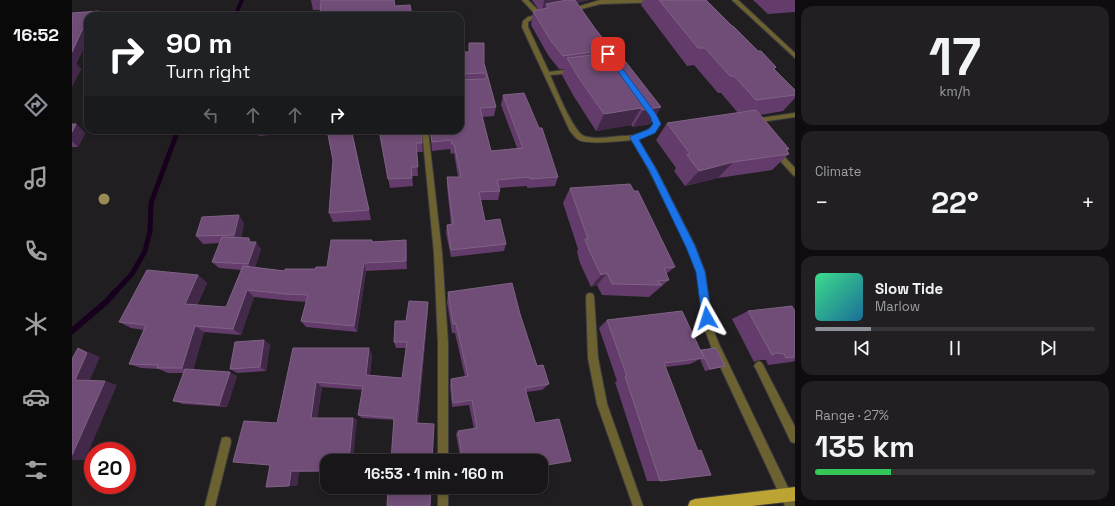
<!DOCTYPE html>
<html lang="en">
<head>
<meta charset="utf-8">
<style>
	body { margin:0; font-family:"Space Grotesk",sans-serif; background:#221f22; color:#f1f3f6; height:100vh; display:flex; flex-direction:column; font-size:15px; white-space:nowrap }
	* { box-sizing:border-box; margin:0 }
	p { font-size:13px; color:#9f9fa2 }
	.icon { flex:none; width:22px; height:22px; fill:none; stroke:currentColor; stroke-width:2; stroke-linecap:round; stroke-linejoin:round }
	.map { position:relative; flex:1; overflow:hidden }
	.details { display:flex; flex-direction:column; gap:6px; padding:6px; background:#0e0c0e; width:320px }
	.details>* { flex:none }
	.top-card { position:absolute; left:12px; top:12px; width:380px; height:122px; border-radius:12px; box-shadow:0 2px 6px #0003,0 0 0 1px #373538; background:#202124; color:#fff; overflow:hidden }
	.speed { position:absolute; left:12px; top:442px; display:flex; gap:8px; font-size:20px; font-weight:700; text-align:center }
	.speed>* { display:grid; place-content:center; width:52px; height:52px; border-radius:50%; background:#191619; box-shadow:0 2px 6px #0003,0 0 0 1px #373538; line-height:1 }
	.speed .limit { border:6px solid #d22; background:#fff; color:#111 }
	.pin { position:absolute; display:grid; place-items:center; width:34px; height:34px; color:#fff; margin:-17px; border-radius:8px; box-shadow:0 2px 6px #0006 }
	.me { position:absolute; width:44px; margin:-22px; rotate:354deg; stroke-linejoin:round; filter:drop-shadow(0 0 3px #0008) }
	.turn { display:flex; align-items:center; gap:14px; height:84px; padding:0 16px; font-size:18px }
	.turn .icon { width:52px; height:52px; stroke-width:2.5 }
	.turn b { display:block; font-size:28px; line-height:34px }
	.lanes { display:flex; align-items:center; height:38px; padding:0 16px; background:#0003; justify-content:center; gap:20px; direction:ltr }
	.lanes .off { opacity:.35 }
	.big { font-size:30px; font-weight:700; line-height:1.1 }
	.details .widget { flex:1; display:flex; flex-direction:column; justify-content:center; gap:6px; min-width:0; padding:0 14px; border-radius:12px; background:#221f22 }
	.details .dial { align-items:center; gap:0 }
	.dial b { font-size:52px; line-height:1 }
	.song { display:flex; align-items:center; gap:12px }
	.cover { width:48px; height:48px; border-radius:6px; background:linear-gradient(135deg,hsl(150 70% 55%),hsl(200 70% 35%)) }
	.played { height:4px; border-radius:2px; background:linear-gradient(90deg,#8c9099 20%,#373538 20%) }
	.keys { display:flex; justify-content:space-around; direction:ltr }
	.heat { display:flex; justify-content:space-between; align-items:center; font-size:22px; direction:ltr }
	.charge { height:6px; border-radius:3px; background:linear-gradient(90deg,#34c759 27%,#373538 0) }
	.trip { position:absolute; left:248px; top:454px; width:228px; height:40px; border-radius:12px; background:#191619; box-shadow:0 2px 6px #0003,0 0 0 1px #373538; font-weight:700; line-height:40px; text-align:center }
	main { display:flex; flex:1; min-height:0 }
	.tab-bar { display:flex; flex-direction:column; width:72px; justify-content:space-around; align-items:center; background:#0a090a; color:#9f9fa2 }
	.tab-bar .icon { width:28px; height:28px }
	.tab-bar .current { color:#8c9099 }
	.tab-bar b { font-size:18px; color:#f1f3f6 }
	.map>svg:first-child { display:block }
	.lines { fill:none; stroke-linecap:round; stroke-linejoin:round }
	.stream-far2 { stroke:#17001d; stroke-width:4 }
	.stream-far1 { stroke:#17001d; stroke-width:5 }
	.stream { stroke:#17001d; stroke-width:6 }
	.lane-casing { stroke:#3e3b3e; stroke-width:2 }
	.street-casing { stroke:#3e3b3e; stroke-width:2 }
	.primary-casing { stroke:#3e3b3e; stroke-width:2 }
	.lane { fill:#6c6231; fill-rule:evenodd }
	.street { fill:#6c6231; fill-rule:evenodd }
	.primary { fill:#bba432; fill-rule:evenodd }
	.tree { fill:#998b55 }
	.wall { fill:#633c6b }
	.shaded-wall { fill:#432949 }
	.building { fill:#6f4d76; stroke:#7f6285 }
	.route { fill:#1a73e8; stroke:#114b97 }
</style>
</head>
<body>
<main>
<nav class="tab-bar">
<b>16:52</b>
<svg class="icon current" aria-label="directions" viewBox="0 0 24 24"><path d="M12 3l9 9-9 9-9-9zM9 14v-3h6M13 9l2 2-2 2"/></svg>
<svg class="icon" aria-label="music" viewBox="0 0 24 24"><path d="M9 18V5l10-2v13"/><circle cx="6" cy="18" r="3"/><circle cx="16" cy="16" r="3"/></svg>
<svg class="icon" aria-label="phone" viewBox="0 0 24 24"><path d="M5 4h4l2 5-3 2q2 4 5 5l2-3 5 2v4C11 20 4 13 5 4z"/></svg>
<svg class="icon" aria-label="climate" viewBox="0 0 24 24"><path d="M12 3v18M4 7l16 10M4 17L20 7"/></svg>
<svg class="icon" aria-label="car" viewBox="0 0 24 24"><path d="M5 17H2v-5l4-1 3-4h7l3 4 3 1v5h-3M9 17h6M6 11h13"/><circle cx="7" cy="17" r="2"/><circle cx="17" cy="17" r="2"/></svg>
<svg class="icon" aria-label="filters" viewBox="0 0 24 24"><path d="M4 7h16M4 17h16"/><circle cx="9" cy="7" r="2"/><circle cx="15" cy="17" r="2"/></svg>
</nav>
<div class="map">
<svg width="723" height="506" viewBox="0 0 723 506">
	<rect width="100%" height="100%" fill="#211e21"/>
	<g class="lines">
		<path class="stream-far2" d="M 163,16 L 170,0"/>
		<path class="stream-far1" d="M 43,292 L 60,274 L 73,251 L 78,231 L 79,203 L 106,130"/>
		<path class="stream" d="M 0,331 L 34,302 L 44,291"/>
		<defs>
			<path id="lane" d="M 450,0 L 456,0 L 472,16 L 460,19 L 456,22 L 456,27 L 477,72 L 500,69 L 503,71 L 500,73 L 478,75 C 484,88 501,132 512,136 C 523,140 538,137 549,136 C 561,136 574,134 582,124 L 574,109 L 577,107 L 579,107 L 588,124 L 582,133 L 566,139 L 584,169 L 623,246 L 633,272 L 640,327 L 647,344 L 723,502 L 723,506 L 713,506 L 640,349 L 632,327 L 625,272 L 615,246 L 577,170 L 560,140 C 548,141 516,145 507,140 C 503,138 500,133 498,131 L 450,27 L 451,21 L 456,17 L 464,15 Z
				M 528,0 L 595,0 L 592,2 L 528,4 L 498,12 L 495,10 Z
				M 723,113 L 723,117 L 682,123 L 679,121 L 682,119 Z
				M 705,150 L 707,151 L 723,168 L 723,176 L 721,175 L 703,155 L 702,153 Z
				M 518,293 L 521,294 L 522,297 L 526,358 L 535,404 L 571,506 L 561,506 L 525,404 L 516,358 L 514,297 L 515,294 Z
				M 687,361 L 690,363 L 723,427 L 723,443 L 719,442 L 684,369 L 682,366 L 684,363 Z
				M 154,437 L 158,438 L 159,442 L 143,506 L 133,506 L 150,438 Z"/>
			<path id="street" d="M 660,0 L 666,0 L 723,53 L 723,58 Z
				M 350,130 L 356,130 L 370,253 L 376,343 L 376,461 L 366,461 L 366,343 L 362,253 Z
				M 366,487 L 376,487 L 376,506 L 366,506 Z"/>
			<path id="primary" d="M 723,487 L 723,501 L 680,506 L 616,506 L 618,501 L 623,499 Z"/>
		</defs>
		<use href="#lane" class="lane-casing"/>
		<use href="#street" class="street-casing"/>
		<use href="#primary" class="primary-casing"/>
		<use href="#lane" class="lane"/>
		<use href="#street" class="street"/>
		<use href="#primary" class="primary"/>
	</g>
	<circle class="tree" cx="32" cy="199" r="5.5"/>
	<path class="wall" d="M 239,0 L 322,0 L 323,6 L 340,16 L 248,10 L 241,10 Z
		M 460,0 L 517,0 L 505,3 L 524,30 L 540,49 L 539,53 L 589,107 L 578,124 L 561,127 L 559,125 L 524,131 L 501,95 L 490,75 L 492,69 L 487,69 L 476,55 L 459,25 L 461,11 L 467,10 Z
		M 571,0 L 587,0 L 660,26 L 723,90 L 723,98 L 711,111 L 688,115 L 717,149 L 715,151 L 717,154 L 700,170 L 646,178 L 613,186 L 602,171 L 604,168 L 584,140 L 595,123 L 666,113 L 649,93 L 646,93 L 622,65 L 615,66 L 569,5 Z
		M 681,0 L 723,0 L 723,12 L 696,14 Z
		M 27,11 L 31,16 L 16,16 L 16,39 L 4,64 L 9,69 L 0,86 L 0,13 Z
		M 388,52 L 412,63 L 424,107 L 422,116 L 410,117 L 419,151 L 445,148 L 429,105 L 431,95 L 486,177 L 483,186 L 455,188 L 455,186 L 427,188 L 428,191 L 426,200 L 409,200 L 413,221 L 434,244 L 432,251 L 379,257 L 374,233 L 375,225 L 379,225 L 375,186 L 375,177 L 386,177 L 382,153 L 379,154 L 378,149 L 360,151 L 358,130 L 388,130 Z
		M 0,124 L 4,124 L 13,133 L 6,147 L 0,147 Z
		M 184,130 L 219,130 L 219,133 L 187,136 Z
		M 280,130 L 299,220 L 261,222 L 257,213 L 261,160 Z
		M 307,130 L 350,143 L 351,152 L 345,152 L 346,176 L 340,176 L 341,186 L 318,188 Z
		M 498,188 L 603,267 L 594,274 L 597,280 L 577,297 L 530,295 L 525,285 L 519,287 L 508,263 L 505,252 L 506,249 L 491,203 Z
		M 172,223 L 169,238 L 180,242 L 189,249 L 183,267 L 213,271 L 243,269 L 255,267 L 300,242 L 335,248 L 335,269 L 294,271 L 285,332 L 234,327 L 229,321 L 234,302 L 220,301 L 182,297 L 169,335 L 132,332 L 121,370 L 165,376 L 155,407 L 111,404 L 101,401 L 112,373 L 96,373 L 87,369 L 69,368 L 57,364 L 72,330 L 59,328 L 47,322 L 126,275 L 135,283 L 125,305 L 154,307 L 169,270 L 147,268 L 140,262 L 148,243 L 131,244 L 124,236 Z
		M 376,292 L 448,314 L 465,366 L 477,384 L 470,390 L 454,392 L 469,461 L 389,461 L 384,434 L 386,431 L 402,429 L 397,405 L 380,407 L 378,385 L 379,379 L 393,377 L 383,333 L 380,333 L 375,302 Z
		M 356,302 L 356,310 L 346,423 L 360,461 L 322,420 L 290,418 L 286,415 L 290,390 L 250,387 L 245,418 L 281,418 L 285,420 L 255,461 L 255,471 L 227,472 L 225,486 L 198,465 L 205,423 L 221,348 L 300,354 L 298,375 L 330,378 L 334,348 L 324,348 L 322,342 L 334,321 Z
		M 676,311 L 723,311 L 723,361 L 719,362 L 696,365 L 694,360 L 687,360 L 682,362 L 660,319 Z
		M 535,320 L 628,351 L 629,350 L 653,366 L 647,368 L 633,371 L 628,359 L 618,364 L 594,367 L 588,481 L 575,481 L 543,382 L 545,381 L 527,328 Z
		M 192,340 L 198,345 L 194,371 L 165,373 L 158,369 Z"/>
	<path class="shaded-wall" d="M 472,0 L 517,0 L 475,11 L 476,8 L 474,4 L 472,12 L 470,12 Z
		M 27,11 L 31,16 L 24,16 Z
		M 10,30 L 16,37 L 16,39 L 4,64 L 9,69 L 0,86 L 0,52 Z
		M 589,107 L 578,124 L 561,127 L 571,110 Z
		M 569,108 L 559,125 L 524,131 L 532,114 Z
		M 4,124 L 13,133 L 6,147 L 0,141 L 0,132 Z
		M 661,162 L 646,178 L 613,186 L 627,171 Z
		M 167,215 L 172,223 L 168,242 L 162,235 Z
		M 177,238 L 183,246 L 184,242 L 189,249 L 182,271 L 176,264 Z
		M 334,240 L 335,248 L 335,269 L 334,261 Z
		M 292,263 L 294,271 L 285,332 L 282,326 Z
		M 535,273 L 525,285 L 519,287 L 529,275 Z
		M 126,275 L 135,283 L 122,310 L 113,304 Z
		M 175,290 L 182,297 L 169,335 L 161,329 Z
		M 356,302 L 356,310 L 345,426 L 344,423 Z
		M 123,326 L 132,332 L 120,373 L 110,368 Z
		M 192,340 L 198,345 L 194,371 L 188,367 Z
		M 6,348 L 19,353 L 28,357 L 16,384 L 3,380 Z
		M 297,348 L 300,354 L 297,380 L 294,375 Z
		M 158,372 L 165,376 L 155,407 L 147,405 Z
		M 33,381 L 45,385 L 13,460 L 0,460 L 0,455 Z
		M 244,382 L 250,387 L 245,421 L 239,418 Z
		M 281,418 L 285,420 L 281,461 L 277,461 Z
		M 219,471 L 227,472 L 225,486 L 217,486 Z"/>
	<path class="building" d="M 249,0 L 322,0 L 323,6 L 338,5 L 340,16 L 248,16 Z
		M 495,0 L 503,0 L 524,30 L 540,49 L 491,56 L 479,41 L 461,11 L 476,8 L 474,4 Z
		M 587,0 L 634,0 L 660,26 L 661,26 L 686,51 L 689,51 L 704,67 L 702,69 L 723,90 L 723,95 L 684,100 L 662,76 L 658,76 L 633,48 L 626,48 Z
		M 27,11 L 24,16 L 16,16 L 16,30 L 10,30 L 0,52 L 0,13 Z
		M 397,43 L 412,43 L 412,63 L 424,107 L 408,108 L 419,151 L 451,148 L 431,95 L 452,93 L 467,128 L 470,128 L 486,177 L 458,179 L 457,177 L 425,180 L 428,191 L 407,192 L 413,221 L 428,219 L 434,244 L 379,250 L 375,225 L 381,224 L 375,177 L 389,177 L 382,144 L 380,144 L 379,140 L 360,142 L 358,130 L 388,130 L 388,80 L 413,79 L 415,75 L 411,73 L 389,74 L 388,74 L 388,52 L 397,52 Z
		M 546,52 L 589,107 L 571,110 L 569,108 L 532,114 L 507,78 L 495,58 Z
		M 684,110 L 717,149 L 714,149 L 717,154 L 661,162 L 627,171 L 615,155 L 618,154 L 595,123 Z
		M 0,124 L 4,124 L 0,132 Z
		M 255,130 L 279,130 L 297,210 L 257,213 L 261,160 Z
		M 307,130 L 349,130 L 350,143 L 344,143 L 346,167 L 339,167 L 340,178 L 316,179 Z
		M 558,184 L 562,191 L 566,191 L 603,267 L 592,268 L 597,280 L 585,281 L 590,285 L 540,284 L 535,273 L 529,275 L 517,250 L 513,239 L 516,239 L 498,188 Z
		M 167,215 L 162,235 L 124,236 L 130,217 Z
		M 150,237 L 177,238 L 177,242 L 184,242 L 176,264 L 140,262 Z
		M 259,240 L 300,240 L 300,242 L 334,240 L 334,261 L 292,263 L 282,326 L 229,321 L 236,295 L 214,294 L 175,290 L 161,329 L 123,326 L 110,368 L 85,368 L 86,365 L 57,364 L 74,325 L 47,322 L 75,270 L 126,275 L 113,304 L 154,307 L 171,266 L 213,271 L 213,269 L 243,269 L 244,267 L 255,267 Z
		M 440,283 L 448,314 L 465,366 L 471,365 L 477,384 L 453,388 L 463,423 L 487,419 L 499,461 L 469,466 L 469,461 L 391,461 L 386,431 L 405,428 L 400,400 L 381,403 L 379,379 L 396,376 L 384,324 L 381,324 L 376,292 Z
		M 337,301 L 356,302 L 344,423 L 362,424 L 360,461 L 319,461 L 322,418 L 286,415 L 291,386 L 244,382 L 239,418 L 281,418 L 277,461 L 255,461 L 255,471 L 219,471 L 217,486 L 194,487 L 198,465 L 161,462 L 172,421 L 205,423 L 221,348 L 297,348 L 294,375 L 330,378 L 335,342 L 322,342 L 323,321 L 334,321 Z
		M 720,306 L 723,311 L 723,357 L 714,358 L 712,354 L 704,353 L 700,355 L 676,311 Z
		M 610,311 L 632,358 L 592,363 L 626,451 L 629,450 L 639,475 L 588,481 L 553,376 L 555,376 L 535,320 Z
		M 192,340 L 188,367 L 158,369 L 163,342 Z
		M 6,348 L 15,353 L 3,380 L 33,381 L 0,455 L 0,359 Z
		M 644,348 L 653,366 L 638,369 L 629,350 Z
		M 113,369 L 158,372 L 147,405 L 101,401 Z
		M 316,487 L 359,487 L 358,506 L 315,506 Z"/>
	<path class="route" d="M 534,52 L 538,52 L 584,114 L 589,124 L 583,133 L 567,140 L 584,169 L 623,246 L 633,272 L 640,318 L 638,321 L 635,323 L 631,321 L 630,318 L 624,272 L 614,247 L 577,170 L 558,138 L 559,136 L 577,129 L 581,124 L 578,116 L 534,55 Z"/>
</svg>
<div class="speed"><div class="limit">20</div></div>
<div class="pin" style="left:536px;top:54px;background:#d93025"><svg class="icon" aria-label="arrive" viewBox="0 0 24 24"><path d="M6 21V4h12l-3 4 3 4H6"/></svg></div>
<svg class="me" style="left:635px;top:318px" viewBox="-20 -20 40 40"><path d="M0-17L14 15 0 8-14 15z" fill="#1a73e8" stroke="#fff" stroke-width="4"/></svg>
<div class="trip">16:53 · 1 min · 160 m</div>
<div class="top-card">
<div class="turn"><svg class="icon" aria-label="right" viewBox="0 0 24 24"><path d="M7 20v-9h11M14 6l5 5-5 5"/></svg><div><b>90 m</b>Turn right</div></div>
<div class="lanes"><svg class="icon off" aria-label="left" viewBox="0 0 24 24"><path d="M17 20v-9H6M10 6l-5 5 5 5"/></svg><svg class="icon off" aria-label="ahead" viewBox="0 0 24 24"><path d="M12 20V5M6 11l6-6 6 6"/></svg><svg class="icon off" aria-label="ahead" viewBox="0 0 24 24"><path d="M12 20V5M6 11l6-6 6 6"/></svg><svg class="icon" aria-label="right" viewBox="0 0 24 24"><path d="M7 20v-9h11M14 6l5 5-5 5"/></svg></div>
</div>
</div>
<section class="details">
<div class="widget dial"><b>17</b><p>km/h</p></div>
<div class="widget"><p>Climate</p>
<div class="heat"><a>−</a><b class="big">22°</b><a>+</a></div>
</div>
<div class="widget">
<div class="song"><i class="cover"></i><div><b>Slow Tide</b><p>Marlow</p></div></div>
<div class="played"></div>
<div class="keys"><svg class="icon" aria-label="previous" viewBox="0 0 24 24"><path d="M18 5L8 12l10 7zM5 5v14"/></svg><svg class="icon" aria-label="pause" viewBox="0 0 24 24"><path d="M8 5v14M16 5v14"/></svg><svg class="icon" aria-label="next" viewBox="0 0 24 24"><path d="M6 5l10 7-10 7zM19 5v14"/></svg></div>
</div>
<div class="widget"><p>Range · 27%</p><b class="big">135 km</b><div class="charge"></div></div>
</section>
</main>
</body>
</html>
